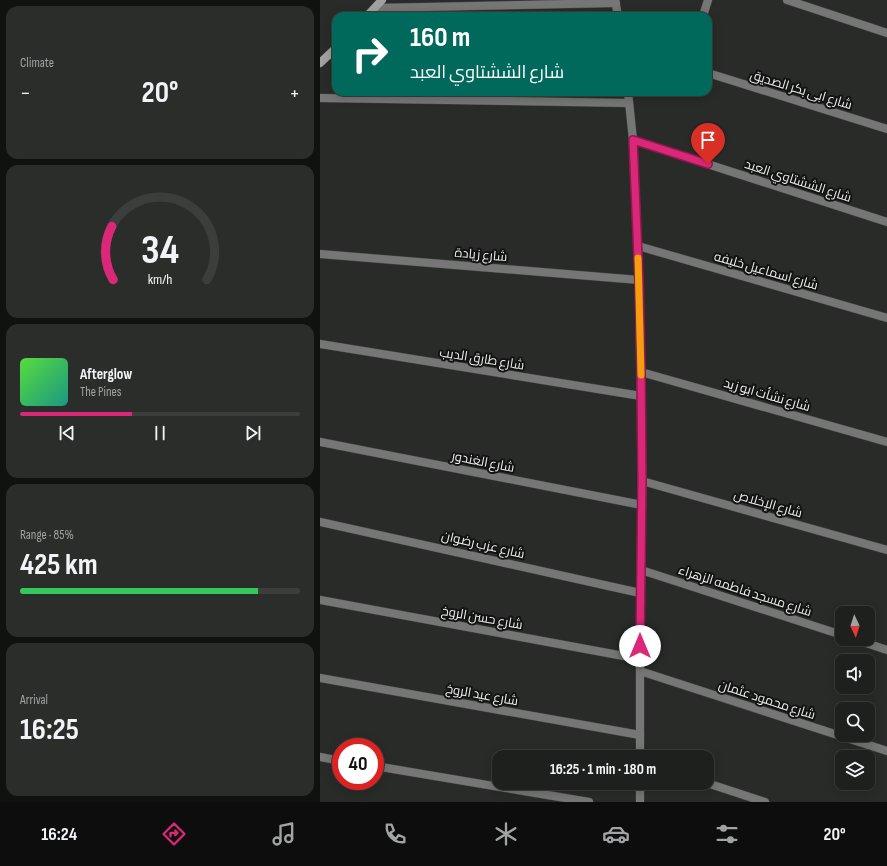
<!DOCTYPE html>
<html lang="en">
<head>
<meta charset="utf-8">
<style>
	body { margin:0; font-family:"Sofia Sans Condensed",Cairo,sans-serif; background:#2b2d2b; color:#f1f3f6; height:100vh; display:flex; flex-direction:column; font-size:15px; white-space:nowrap }
	* { box-sizing:border-box; margin:0 }
	p { font-size:13px; color:#a1a3a4 }
	.icon { flex:none; width:22px; height:22px; fill:none; stroke:currentColor; stroke-width:2; stroke-linecap:round; stroke-linejoin:round }
	.map { position:relative; flex:1; overflow:hidden }
	.side { display:flex; flex-direction:column; gap:6px; padding:6px; background:#101210; width:320px }
	.side>* { flex:none }
	.banner { position:absolute; left:12px; top:12px; width:380px; height:84px; border-radius:12px; box-shadow:0 2px 10px #0003,0 0 0 1px #3c3e3c; background:#00695c; color:#fff; overflow:hidden }
	.needle { width:26px; rotate:176deg }
	.fabs { position:absolute; left:515px; top:606px; display:grid; gap:8px }
	.fabs a { display:grid; place-items:center; width:40px; height:40px; border-radius:8px; background:#1e201e; box-shadow:0 2px 10px #0003,0 0 0 1px #3c3e3c; font-size:20px }
	.speed { position:absolute; left:12px; top:738px; display:flex; gap:8px; font-size:20px; font-weight:700; text-align:center }
	.speed>* { display:grid; place-content:center; width:52px; height:52px; border-radius:50%; background:#1e201e; box-shadow:0 2px 10px #0003,0 0 0 1px #3c3e3c; line-height:1 }
	.speed .limit { border:6px solid #d22; background:#fff; color:#111 }
	.pin { position:absolute; display:grid; place-items:center; width:34px; height:34px; color:#fff; margin:-41px -17px; border-radius:50% 50% 50% 0; rotate:-45deg; box-shadow:0 0 4px #0007 }
	.pin .icon { rotate:45deg }
	.me { position:absolute; width:44px; margin:-22px; rotate:0deg; stroke-linejoin:round; filter:drop-shadow(0 0 3px #0008) }
	.turn { display:flex; align-items:center; gap:14px; height:84px; padding:0 12px; font-size:18px }
	.turn .icon { width:52px; height:52px; stroke-width:2.5 }
	.turn b { display:block; font-size:28px; line-height:34px }
	.big { font-size:30px; font-weight:700; line-height:1.1 }
	.side .card { flex:1; display:flex; flex-direction:column; justify-content:center; gap:6px; min-width:0; padding:0 14px; border-radius:12px; background:#2b2d2b }
	.side .dial { align-items:center; gap:0 }
	.dial svg { height:104px; overflow:visible; fill:none; stroke:#3c3e3c; stroke-width:7; stroke-linecap:round; text-anchor:middle }
	.dial text { fill:#f1f3f6; stroke:none }
	.song { display:flex; align-items:center; gap:12px }
	.cover { width:48px; height:48px; border-radius:6px; background:linear-gradient(135deg,hsl(110 70% 55%),hsl(170 70% 35%)) }
	.played { height:4px; border-radius:2px; background:linear-gradient(90deg,#db2777 40%,#3c3e3c 40%) }
	.keys { display:flex; justify-content:space-around; direction:ltr }
	.heat { display:flex; justify-content:space-between; align-items:center; font-size:22px; direction:ltr }
	.charge { height:6px; border-radius:3px; background:linear-gradient(90deg,#34c759 85%,#3c3e3c 0) }
	.trip { position:absolute; left:172px; top:750px; width:222px; height:40px; border-radius:12px; background:#1e201e; box-shadow:0 2px 10px #0003,0 0 0 1px #3c3e3c; font-weight:700; line-height:40px; text-align:center }
	.menu { display:flex; height:64px; justify-content:space-around; align-items:center; background:#0c0d0c; color:#a1a3a4 }
	.menu .icon { width:28px; height:28px }
	.menu .active { color:#db2777 }
	.menu b { font-size:18px; color:#f1f3f6 }
	main { display:flex; flex:1; min-height:0 }
	.map>svg:first-child { display:block }
	.lines { fill:none; stroke-linecap:round; stroke-linejoin:round }
	.minor-casing { stroke:#444644; stroke-width:9 }
	.tertiary-casing { stroke:#444644; stroke-width:9 }
	.secondary-casing { stroke:#444644; stroke-width:9 }
	.minor { stroke:#757675; stroke-width:8 }
	.tertiary { stroke:#757675; stroke-width:8 }
	.secondary { stroke:#a0a2a0; stroke-width:8 }
	.route-casing { stroke:#8e194d; stroke-width:10 }
	.route { stroke:#db2777; stroke-width:7 }
	.slow { stroke:#f59e0b; stroke-width:7 }
	.labels { text-anchor:middle; dominant-baseline:central; stroke-width:4; stroke-linejoin:round; paint-order:stroke }
	.street-label { font-size:13px; fill:#edefed; stroke:#121312 }
</style>
</head>
<body>
<main>
<section class="side">
<div class="card"><p>Climate</p>
<div class="heat"><a>−</a><b class="big">20°</b><a>+</a></div>
</div>
<div class="card dial"><svg viewBox="0 0 100 80">
<path d="M14 69A42 42 0 1 1 86 69"/>
<path d="M14 69A42 42 0 0 1 13 28" stroke="#db2777"/>
<text x="50" y="56" font-size="32" font-weight="700">34</text>
<text x="50" y="72" font-size="11">km/h</text>
</svg></div>
<div class="card">
<div class="song"><i class="cover"></i><div><b>Afterglow</b><p>The Pines</p></div></div>
<div class="played"></div>
<div class="keys"><svg class="icon" aria-label="previous" viewBox="0 0 24 24"><path d="M18 5L8 12l10 7zM5 5v14"/></svg><svg class="icon" aria-label="pause" viewBox="0 0 24 24"><path d="M8 5v14M16 5v14"/></svg><svg class="icon" aria-label="next" viewBox="0 0 24 24"><path d="M6 5l10 7-10 7zM19 5v14"/></svg></div>
</div>
<div class="card"><p>Range · 85%</p><b class="big">425 km</b><div class="charge"></div></div>
<div class="card"><p>Arrival</p><b class="big">16:25</b></div>
</section>
<div class="map">
<svg width="567" height="802" viewBox="0 0 567 802">
	<rect width="100%" height="100%" fill="#282b28"/>
	<g class="lines">
		<defs>
			<path id="minor" d="M 467,0 L 567,33
				M 55,8 L 296,3
				M 383,16 L 388,0
				M 388,73 L 567,129
				M 0,98 L 309,103
				M 313,140 L 567,222
				M 318,246 L 567,318
				M 0,254 L 319,280
				M 0,344 L 321,396
				M 321,372 L 567,442
				M 0,442 L 322,505
				M 322,481 L 567,550
				M 0,522 L 320,593
				M 321,570 L 522,635
				M 0,600 L 320,659
				M 534,639 L 567,650
				M 320,671 L 567,751
				M 0,678 L 320,735
				M 0,757 L 21,761
				M 55,766 L 269,802
				M 387,783 L 445,802"/>
			<path id="tertiary" d="M 295,0 L 298,16
				M 308,92 L 313,140 L 319,280 L 322,481 L 320,659 L 320,757
				M 320,783 L 320,802"/>
			<path id="secondary" d="M 47,16 L 62,0
				M 0,63 L 16,48"/>
		</defs>
		<use href="#minor" class="minor-casing"/>
		<use href="#tertiary" class="tertiary-casing"/>
		<use href="#secondary" class="secondary-casing"/>
		<use href="#minor" class="minor"/>
		<use href="#tertiary" class="tertiary"/>
		<use href="#secondary" class="secondary"/>
	</g>
	<g class="lines">
		<defs>
			<path id="route" d="M 320,646 L 322,481 L 321,372 L 319,280 L 313,140 L 388,164"/>
		</defs>
		<use href="#route" class="route-casing"/>
		<use href="#route" class="route"/>
		<path class="slow" d="M 318,258 L 321,375"/>
	</g>
	<g class="labels">
		<g class="street-label">
			<text transform="translate(481 90) rotate(17)">شارع ابى بكر الصديق</text>
			<text transform="translate(478 181) rotate(18)">شارع الششتاوي العبد</text>
			<text transform="translate(161 255) rotate(5)">شارع زيادة</text>
			<text transform="translate(446 271) rotate(16)">شارع اسماعيل خليفه</text>
			<text transform="translate(162 359) rotate(9)">شارع طارق الديب</text>
			<text transform="translate(447 395) rotate(16)">شارع نشأت ابو زيد</text>
			<text transform="translate(163 462) rotate(11)">شارع الغندور</text>
			<text transform="translate(448 504) rotate(16)">شارع الإخلاص</text>
			<text transform="translate(163 545) rotate(13)">شارع عزب رضوان</text>
			<text transform="translate(425 591) rotate(18)">شارع مسجد فاطمه الزهراء</text>
			<text transform="translate(162 618) rotate(10)">شارع حسن الروخ</text>
			<text transform="translate(162 695) rotate(10)">شارع عيد الروخ</text>
			<text transform="translate(447 700) rotate(18)">شارع محمود عثمان</text>
		</g>
	</g>
</svg>
<div class="fabs">
<a><svg class="needle" viewBox="-14 -14 28 28"><path d="M0-13l5 13h-10z" fill="#e53935"/><path d="M0 13l5-13h-10z" fill="#a1a3a4"/></svg></a>
<a><svg class="icon" aria-label="sound" viewBox="0 0 24 24"><path d="M4 9h4l5-4v14l-5-4H4zM17 9q2 3 0 6"/></svg></a>
<a><svg class="icon" aria-label="search" viewBox="0 0 24 24"><circle cx="10" cy="10" r="6"/><path d="M15 15l6 6"/></svg></a>
<a><svg class="icon" aria-label="layers" viewBox="0 0 24 24"><path d="M12 4l9 5-9 5-9-5zM3 14l9 5 9-5"/></svg></a>
</div>
<div class="speed"><div class="limit">40</div></div>
<div class="pin" style="left:388px;top:164px;background:#d93025"><svg class="icon" aria-label="arrive" viewBox="0 0 24 24"><path d="M6 21V4h12l-3 4 3 4H6"/></svg></div>
<svg class="me" style="left:320px;top:646px" viewBox="-20 -20 40 40"><circle r="19" fill="#fff"/><path d="M0-13L10 11 0 6-10 11z" fill="#db2777"/></svg>
<div class="trip">16:25 · 1 min · 180 m</div>
<div class="banner">
<div class="turn"><svg class="icon" aria-label="right" viewBox="0 0 24 24"><path d="M7 20v-9h11M14 6l5 5-5 5"/></svg><div><b>160 m</b>شارع الششتاوي العبد</div></div>
</div>
</div>
</main>
<nav class="menu">
<b>16:24</b>
<svg class="icon active" aria-label="directions" viewBox="0 0 24 24"><path d="M12 3l9 9-9 9-9-9zM9 14v-3h6M13 9l2 2-2 2"/></svg>
<svg class="icon" aria-label="music" viewBox="0 0 24 24"><path d="M9 18V5l10-2v13"/><circle cx="6" cy="18" r="3"/><circle cx="16" cy="16" r="3"/></svg>
<svg class="icon" aria-label="phone" viewBox="0 0 24 24"><path d="M5 4h4l2 5-3 2q2 4 5 5l2-3 5 2v4C11 20 4 13 5 4z"/></svg>
<svg class="icon" aria-label="climate" viewBox="0 0 24 24"><path d="M12 3v18M4 7l16 10M4 17L20 7"/></svg>
<svg class="icon" aria-label="car" viewBox="0 0 24 24"><path d="M5 17H2v-5l4-1 3-4h7l3 4 3 1v5h-3M9 17h6M6 11h13"/><circle cx="7" cy="17" r="2"/><circle cx="17" cy="17" r="2"/></svg>
<svg class="icon" aria-label="filters" viewBox="0 0 24 24"><path d="M4 7h16M4 17h16"/><circle cx="9" cy="7" r="2"/><circle cx="15" cy="17" r="2"/></svg>
<b>20°</b>
</nav>
</body>
</html>
